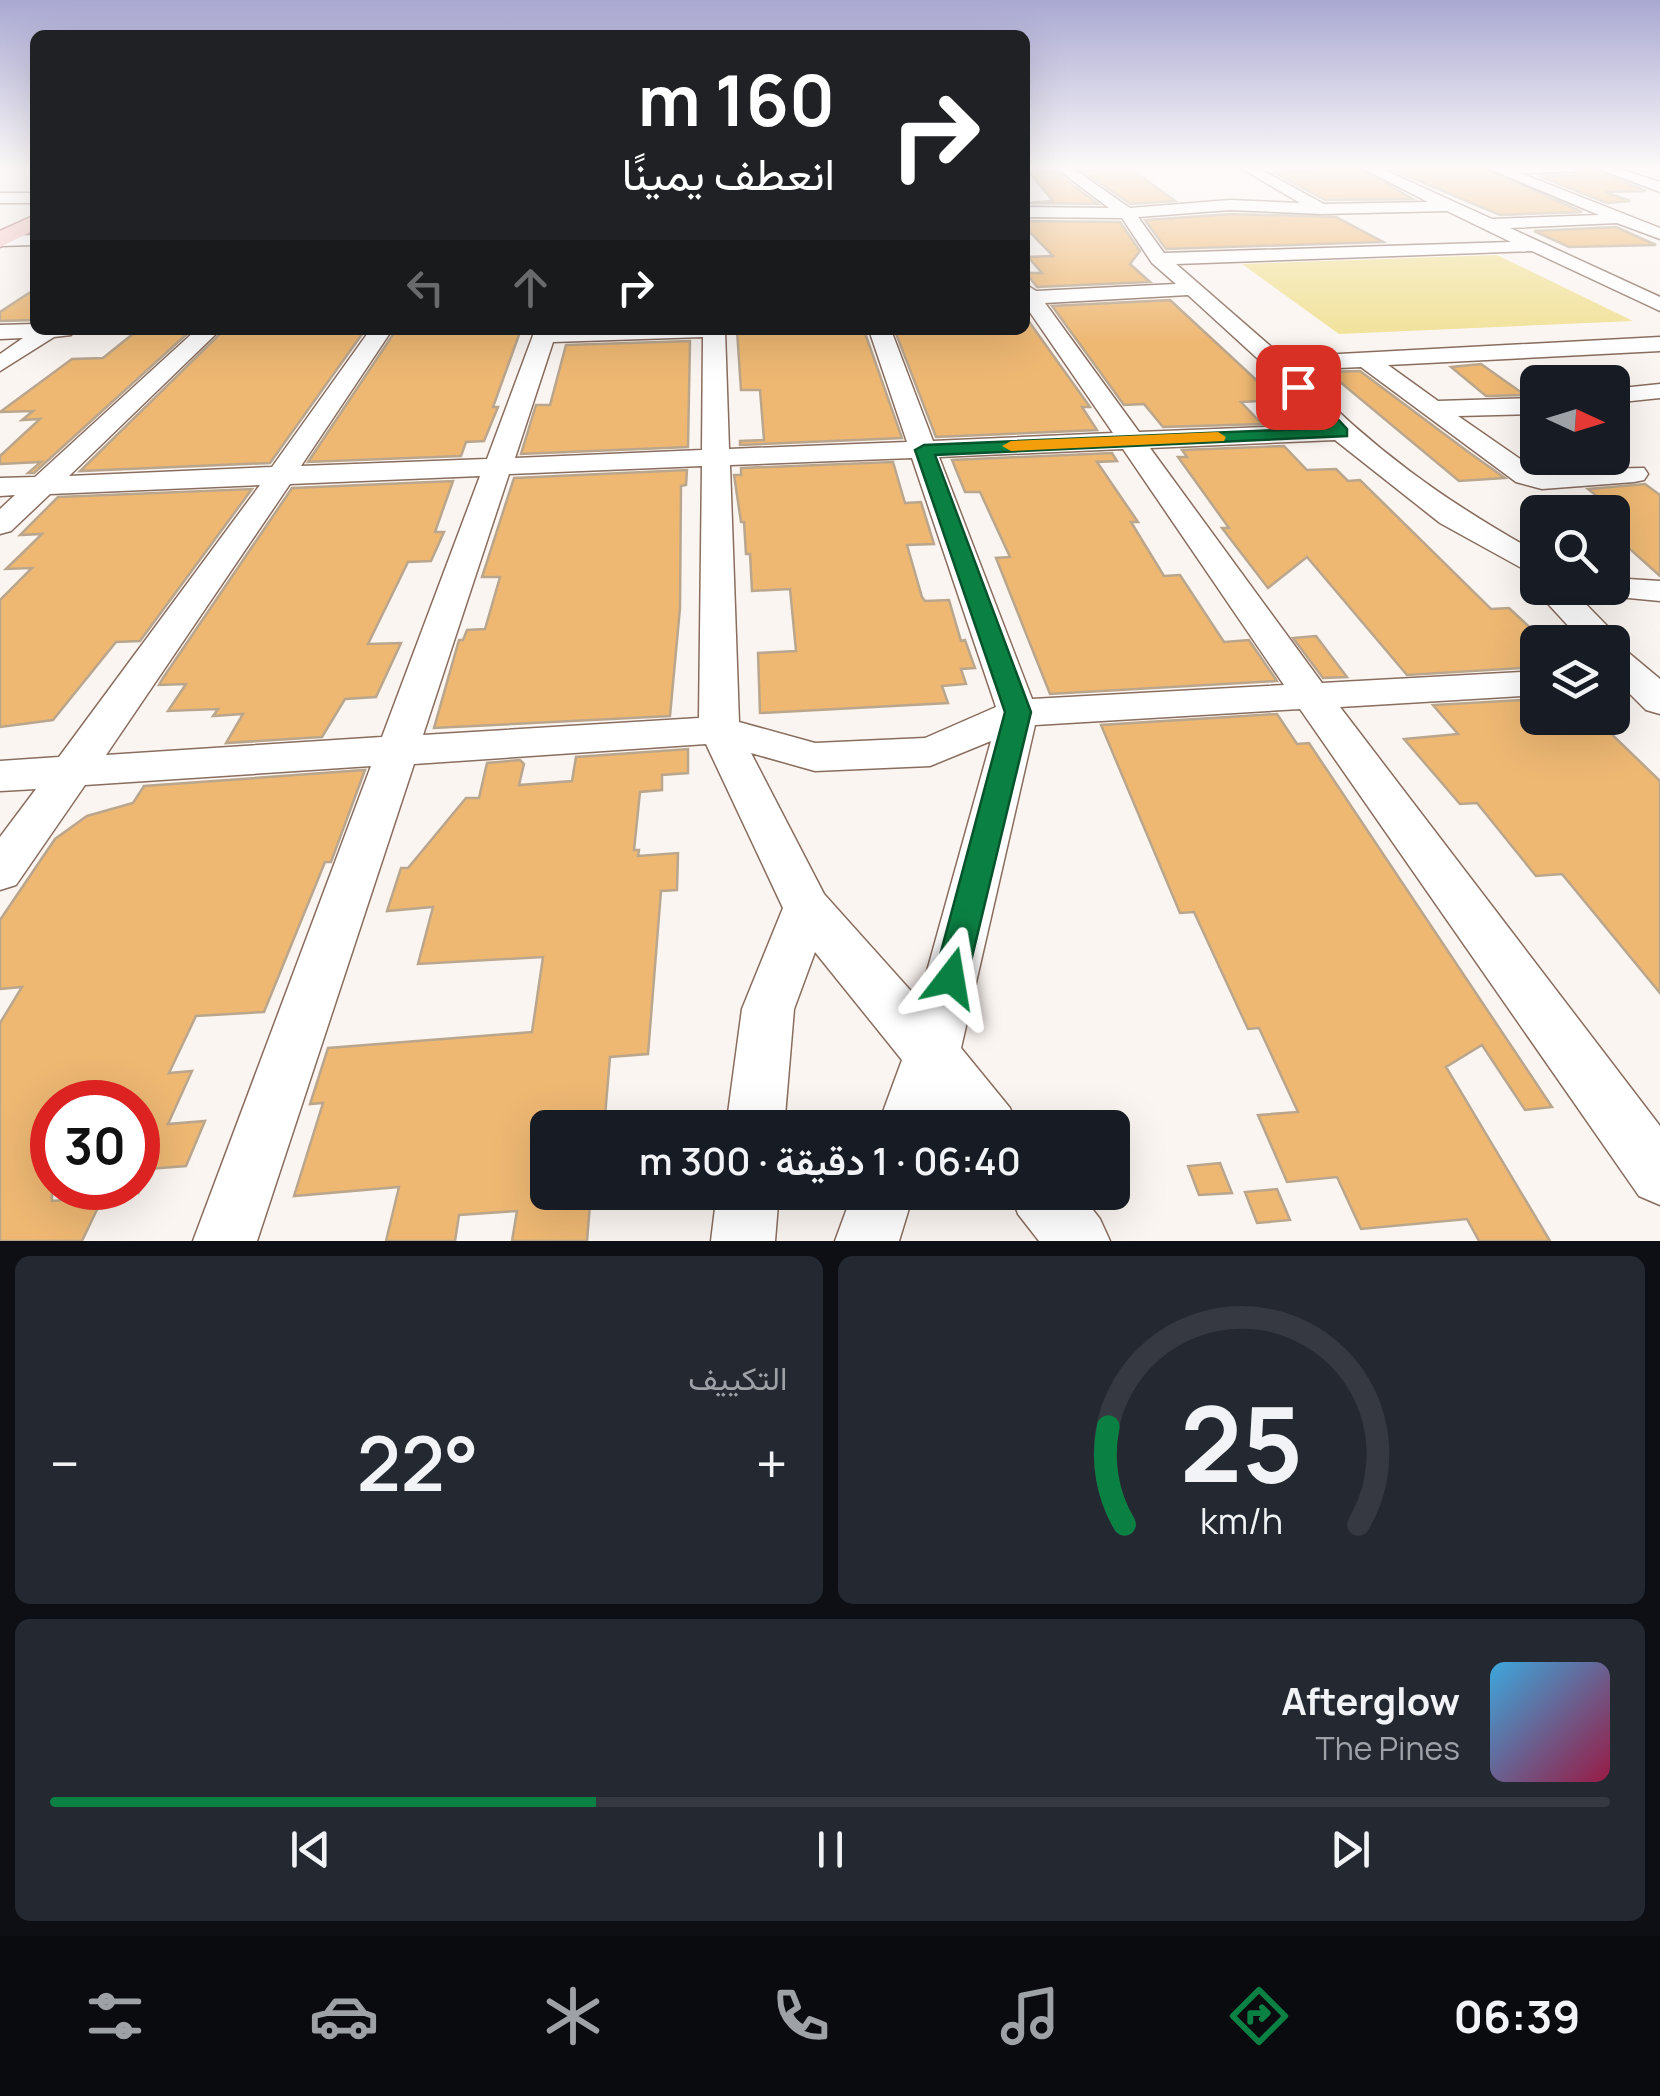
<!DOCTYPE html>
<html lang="ar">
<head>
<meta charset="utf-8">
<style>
	body { margin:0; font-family:Manrope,Vazirmatn,sans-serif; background:#242831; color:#f1f3f6; direction:rtl; height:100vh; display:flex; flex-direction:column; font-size:38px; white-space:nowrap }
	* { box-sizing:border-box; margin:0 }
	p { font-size:32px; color:#9ea1a6 }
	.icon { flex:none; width:55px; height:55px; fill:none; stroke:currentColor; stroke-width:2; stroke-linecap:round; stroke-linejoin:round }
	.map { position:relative; height:1241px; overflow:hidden; direction:ltr }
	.drawer { display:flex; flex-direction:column; gap:15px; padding:15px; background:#0d0f14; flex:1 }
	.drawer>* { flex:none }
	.hud { position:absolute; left:30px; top:30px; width:1000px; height:305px; border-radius:15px; box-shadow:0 10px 40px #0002; direction:rtl; background:#202124; color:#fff; overflow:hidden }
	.needle { width:65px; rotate:94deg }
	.tools { position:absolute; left:1520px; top:365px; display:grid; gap:20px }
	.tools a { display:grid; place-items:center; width:110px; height:110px; border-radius:15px; background:#171b24; box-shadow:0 10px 40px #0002; font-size:50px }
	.speed { position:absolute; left:30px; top:1080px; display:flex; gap:20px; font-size:50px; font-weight:700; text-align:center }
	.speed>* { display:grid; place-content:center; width:130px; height:130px; border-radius:50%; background:#171b24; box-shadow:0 10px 40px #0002; line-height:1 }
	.speed .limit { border:15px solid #d22; background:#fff; color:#111 }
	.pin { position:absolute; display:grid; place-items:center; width:85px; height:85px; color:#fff; margin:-42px; border-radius:20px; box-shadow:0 5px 15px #0006 }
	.me { position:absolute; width:110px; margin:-55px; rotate:14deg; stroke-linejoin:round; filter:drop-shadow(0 0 8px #0008) }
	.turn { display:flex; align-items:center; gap:35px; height:210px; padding:0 30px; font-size:45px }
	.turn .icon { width:130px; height:130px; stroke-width:2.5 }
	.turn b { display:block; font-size:70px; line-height:85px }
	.lanes { display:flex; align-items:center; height:95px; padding:0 30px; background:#0003; justify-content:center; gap:50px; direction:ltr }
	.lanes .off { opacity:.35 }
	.big { font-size:75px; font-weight:600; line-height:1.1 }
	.drawer .widget { flex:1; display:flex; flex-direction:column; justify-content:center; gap:15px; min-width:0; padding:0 35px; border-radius:15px; background:#242831 }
	.drawer .dial { align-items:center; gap:0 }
	.dial svg { height:260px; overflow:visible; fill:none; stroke:#363941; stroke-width:7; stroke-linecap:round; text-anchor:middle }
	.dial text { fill:#f1f3f6; stroke:none }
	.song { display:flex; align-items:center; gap:30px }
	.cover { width:120px; height:120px; border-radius:15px; background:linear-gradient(135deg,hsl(200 70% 55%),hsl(340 70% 35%)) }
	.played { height:10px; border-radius:5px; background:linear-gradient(90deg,#0b8043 35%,#363941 35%) }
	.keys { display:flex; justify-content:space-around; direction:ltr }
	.heat { display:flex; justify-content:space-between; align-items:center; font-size:55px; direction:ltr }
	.drawer .tiles { flex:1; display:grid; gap:15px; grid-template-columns:1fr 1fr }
	.widget:last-child { grid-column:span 2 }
	.trip { position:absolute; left:530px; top:1110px; width:600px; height:100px; border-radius:15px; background:#171b24; box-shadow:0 10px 40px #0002; font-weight:600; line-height:100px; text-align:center; direction:rtl }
	.tab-bar { display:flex; height:160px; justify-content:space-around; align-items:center; background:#090b0e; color:#9ea1a6 }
	.tab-bar .icon { width:70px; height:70px }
	.tab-bar .current { color:#0b8043 }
	.tab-bar b { font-size:45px; color:#f1f3f6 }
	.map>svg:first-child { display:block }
	.green { fill:#f1e197 }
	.building { fill:#eeb873; stroke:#baa68d; stroke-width:2.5 }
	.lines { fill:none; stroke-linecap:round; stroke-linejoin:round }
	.minor-casing { stroke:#896d5f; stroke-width:3 }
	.major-casing { stroke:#ab7670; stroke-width:3 }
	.minor { fill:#fff; fill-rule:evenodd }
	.major { fill:#facdc9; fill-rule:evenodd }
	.route { fill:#0b8043; stroke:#07532c; stroke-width:2.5 }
	.slow { fill:#f59e0b }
</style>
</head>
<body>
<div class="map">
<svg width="1660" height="1241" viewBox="0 0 1660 1241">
	<rect width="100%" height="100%" fill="#fbf5f1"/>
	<path class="green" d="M 1497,255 L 1633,321 L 1339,334 L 1242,264 Z"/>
	<path class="building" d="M 1320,168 L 1359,168 L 1413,199 L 1325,200 L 1275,173 L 1325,170 Z
		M 1388,168 L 1484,168 L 1582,212 L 1500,215 Z
		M 1583,168 L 1593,169 L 1646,191 L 1605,192 L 1630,201 L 1607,203 L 1539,176 L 1573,176 Z
		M 1131,169 L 1175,201 L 1131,204 L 1082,171 Z
		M 1054,171 L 1098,204 L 1025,203 L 1053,201 L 1029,172 Z
		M 1232,214 L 1336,217 L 1383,242 L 1166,249 L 1145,220 Z
		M 1025,221 L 1120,222 L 1140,251 L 1130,264 L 1150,282 L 1037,287 L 1026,273 L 1042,273 L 1028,257 L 1053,256 L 1025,227 Z
		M 1616,227 L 1656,245 L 1569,247 L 1534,231 Z
		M 35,289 L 35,320 L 0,321 L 0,312 Z
		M 1170,300 L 1278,400 L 1241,402 L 1262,424 L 1163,427 L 1144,404 L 1124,405 L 1052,306 Z
		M 1025,316 L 1090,407 L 1082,407 L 1097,430 L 936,437 L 895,331 L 1025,330 Z
		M 224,330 L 365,330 L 270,463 L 80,471 Z
		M 396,330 L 520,332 L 493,407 L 498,407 L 484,441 L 466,442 L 461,456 L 308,462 Z
		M 737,330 L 864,330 L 902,438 L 740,445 L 740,441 L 764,440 L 760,390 L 741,390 Z
		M 189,332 L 34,473 L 28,473 L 41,462 L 0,464 L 0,456 L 40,419 L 22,420 L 33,411 L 0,412 L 72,359 L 103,358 L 134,333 Z
		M 690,341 L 688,447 L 521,454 L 536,405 L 550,405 L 566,345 Z
		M 1481,364 L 1525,395 L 1486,396 L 1451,367 Z
		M 1360,371 L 1467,451 L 1505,478 L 1459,481 L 1328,372 Z
		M 1284,446 L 1307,470 L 1336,469 L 1348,481 L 1360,480 L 1491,609 L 1509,608 L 1538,635 L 1538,667 L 1407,675 L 1307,557 L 1268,588 L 1222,528 L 1229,528 L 1178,457 L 1187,457 L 1182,450 Z
		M 1112,453 L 1117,461 L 1097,462 L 1138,522 L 1131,522 L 1164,576 L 1180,575 L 1224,642 L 1249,640 L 1277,681 L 1050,694 L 996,558 L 1010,557 L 980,492 L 965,492 L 952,460 Z
		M 893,462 L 905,503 L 921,502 L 934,544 L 907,545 L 922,597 L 925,601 L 949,600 L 961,641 L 965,640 L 975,668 L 961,669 L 966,684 L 942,686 L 948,703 L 760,713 L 758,653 L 796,651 L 790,589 L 752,591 L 750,554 L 746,554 L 744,522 L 741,522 L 734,475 L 741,475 L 741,468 Z
		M 687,470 L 686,485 L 681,486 L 680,608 L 670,716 L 434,728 L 459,640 L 463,640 L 467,630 L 485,629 L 500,577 L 482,577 L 514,478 Z
		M 453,481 L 435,532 L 444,532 L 431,561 L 408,562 L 368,644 L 401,643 L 376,697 L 345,699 L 322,737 L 226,743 L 243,714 L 213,716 L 218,709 L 168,711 L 186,684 L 159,685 L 163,678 L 292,488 Z
		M 1645,484 L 1660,495 L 1660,576 L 1612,533 L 1612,508 L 1588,489 Z
		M 252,489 L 140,641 L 116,642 L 53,720 L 0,727 L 0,600 L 32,568 L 6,569 L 42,534 L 20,535 L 58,497 Z
		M 1316,636 L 1347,677 L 1323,678 L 1293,638 Z
		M 1538,699 L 1538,718 L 1595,718 L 1660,781 L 1660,993 L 1562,874 L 1536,876 L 1477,803 L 1460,804 L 1404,739 L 1458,734 L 1433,705 Z
		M 1277,714 L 1297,744 L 1309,743 L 1552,1107 L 1525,1110 L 1482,1045 L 1446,1067 L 1550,1241 L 1479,1241 L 1467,1219 L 1361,1229 L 1337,1177 L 1287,1182 L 1258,1115 L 1298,1112 L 1259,1028 L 1248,1029 L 1194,912 L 1180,913 L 1101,725 Z
		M 688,749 L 688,773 L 662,775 L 662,790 L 640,792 L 634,850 L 639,850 L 638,856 L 678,853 L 677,890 L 661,891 L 648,1054 L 610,1057 L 604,1128 L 548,1128 L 548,1192 L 591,1192 L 587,1241 L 512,1241 L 517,1211 L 459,1215 L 455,1241 L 386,1241 L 399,1187 L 294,1196 L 323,1103 L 310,1104 L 328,1048 L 532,1032 L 543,957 L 418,964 L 433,907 L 387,911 L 401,868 L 408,868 L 466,798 L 479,798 L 487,763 L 520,760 L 524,764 L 519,785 L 572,781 L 576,757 Z
		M 365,770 L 331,862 L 325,862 L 264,1012 L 196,1016 L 169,1073 L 192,1071 L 168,1124 L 205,1121 L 186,1166 L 148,1169 L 138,1194 L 138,1102 L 52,1102 L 52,1201 L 103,1197 L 82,1241 L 0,1241 L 0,1023 L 22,987 L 0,989 L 0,920 L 55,839 L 87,816 L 133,803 L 144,786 Z
		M 1220,1163 L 1232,1193 L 1199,1195 L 1188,1166 Z
		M 1277,1189 L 1290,1220 L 1257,1223 L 1245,1192 Z"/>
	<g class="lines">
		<defs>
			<path id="minor" d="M 1056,168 L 1072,168 L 1130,208 L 1230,200 L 1300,203 L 1241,168 L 1258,168 L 1324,204 L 1428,202 L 1362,168 L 1380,168 L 1492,219 L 1599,215 L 1487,168 L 1580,168 L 1573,172 L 1520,173 L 1660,228 L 1660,239 L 1617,223 L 1510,228 L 1660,297 L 1660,311 L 1532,251 L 1176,264 L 1283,357 L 1660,337 L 1660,351 L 1388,365 L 1438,401 L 1538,398 L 1538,414 L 1458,416 L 1536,470 L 1644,468 L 1648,474 L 1644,480 L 1634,482 L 1542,489 L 1516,482 L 1361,367 L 1296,370 C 1371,448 1443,500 1538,553 L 1538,577 L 1440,523 L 1335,440 L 1150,448 L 1322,683 L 1538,671 L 1538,695 L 1340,707 L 1660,1126 L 1660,1205 L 1639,1196 L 1300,709 L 1035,725 L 961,1048 L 1010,1108 L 1018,1128 L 953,1128 L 941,1111 L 935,1128 L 877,1128 L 902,1060 L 815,952 L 794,1009 L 784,1128 L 726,1128 L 742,1009 L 783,908 L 706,744 L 414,764 L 257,1241 L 193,1241 L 371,766 L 85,785 L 16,885 L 0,890 L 0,837 L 36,789 L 0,791 L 0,761 L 59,757 L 260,485 L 50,494 L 11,531 L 0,534 L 0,509 L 15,495 L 0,496 L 0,478 L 35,477 L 196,330 L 220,330 L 69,476 L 272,467 L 370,330 L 392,330 L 301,466 L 487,459 L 535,330 L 725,330 L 729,449 L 907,442 L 869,330 L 891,330 L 933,441 L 1113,433 L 1025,305 L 1025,284 L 1036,291 L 1176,284 L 1152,263 L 1122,218 L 1025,217 L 1025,207 L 1109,208 ZM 1230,210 L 1322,214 L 1447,211 L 1511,242 L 1164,253 L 1138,217 ZM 1188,295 L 1269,369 L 1320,425 L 1139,432 L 1045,303 ZM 703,337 L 702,450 L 515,458 L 553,342 ZM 1123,449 L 1284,685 L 1032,699 L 939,457 ZM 912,458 L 996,707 L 925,738 L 815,743 L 739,722 L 730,465 ZM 702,466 L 699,718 L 423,735 L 509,474 ZM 480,476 L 382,737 L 106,755 L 290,484 ZM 991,741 L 919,1000 L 824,894 L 751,753 L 815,771 L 930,766 Z
				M 1596,168 L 1616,168 L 1660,182 L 1660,192 Z
				M 0,193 L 35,193 L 35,203 L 0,203 Z
				M 35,235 L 35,245 L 0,246 L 0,236 Z
				M 35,324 L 35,330 L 74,330 L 71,335 L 54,337 L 0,371 L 0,354 L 23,338 L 0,339 L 0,325 Z
				M 1660,384 L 1660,398 L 1612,403 L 1612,389 Z
				M 1612,578 L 1660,581 L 1660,601 L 1597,595 L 1593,588 L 1612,588 Z
				M 1538,585 L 1570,588 L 1615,634 L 1618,644 L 1660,679 L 1660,714 L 1646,710 L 1612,676 L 1612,642 L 1583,642 L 1540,595 Z
				M 717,1192 L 779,1192 L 775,1241 L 711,1241 Z
				M 853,1192 L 914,1192 L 899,1241 L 835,1241 Z
				M 1010,1192 L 1079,1192 L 1100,1219 L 1110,1241 L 1039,1241 L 1018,1214 Z"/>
			<path id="major" d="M 35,215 L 35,230 L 0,247 L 0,231 Z"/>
		</defs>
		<use href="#minor" class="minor-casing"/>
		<use href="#major" class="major-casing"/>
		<use href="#minor" class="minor"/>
		<use href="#major" class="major"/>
	</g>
	<linearGradient id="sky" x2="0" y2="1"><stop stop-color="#a9a8d2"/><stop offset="0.49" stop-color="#fdfaf9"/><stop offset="1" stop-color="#fdfaf9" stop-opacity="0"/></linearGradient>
	<rect width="1660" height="341" fill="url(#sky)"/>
	<path class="route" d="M 1293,383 L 1304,383 L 1347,429 L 1347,436 L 935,455 L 1031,712 L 967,978 L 963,989 L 951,993 L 939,989 L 934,978 L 1005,712 L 915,450 L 924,445 L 1327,428 L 1293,390 Z"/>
	<path class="slow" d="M 1218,432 L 1226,437 L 1224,441 L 1011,451 L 1002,446 L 1011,441 Z"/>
</svg>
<div class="tools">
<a><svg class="needle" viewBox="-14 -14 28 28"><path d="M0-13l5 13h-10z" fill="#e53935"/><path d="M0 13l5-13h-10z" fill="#9ea1a6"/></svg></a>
<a><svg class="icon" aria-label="search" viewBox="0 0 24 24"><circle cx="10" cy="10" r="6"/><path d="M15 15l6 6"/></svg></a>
<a><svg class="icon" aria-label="layers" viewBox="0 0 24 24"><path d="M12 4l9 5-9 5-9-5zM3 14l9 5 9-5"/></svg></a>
</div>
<div class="speed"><div class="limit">30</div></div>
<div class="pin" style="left:1298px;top:387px;background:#d93025"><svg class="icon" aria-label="arrive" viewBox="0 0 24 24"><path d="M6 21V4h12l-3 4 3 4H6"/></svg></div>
<svg class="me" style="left:951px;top:978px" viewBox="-20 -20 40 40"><path d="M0-17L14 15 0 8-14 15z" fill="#0b8043" stroke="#fff" stroke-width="4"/></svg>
<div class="trip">06:40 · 1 دقيقة · 300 m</div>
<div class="hud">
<div class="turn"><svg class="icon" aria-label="right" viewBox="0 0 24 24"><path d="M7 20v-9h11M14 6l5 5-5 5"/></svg><div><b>160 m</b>انعطف يمينًا</div></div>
<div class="lanes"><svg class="icon off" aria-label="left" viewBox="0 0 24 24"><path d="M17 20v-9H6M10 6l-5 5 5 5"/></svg><svg class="icon off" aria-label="ahead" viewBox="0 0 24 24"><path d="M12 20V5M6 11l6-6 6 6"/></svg><svg class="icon" aria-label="right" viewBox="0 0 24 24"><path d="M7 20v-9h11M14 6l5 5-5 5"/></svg></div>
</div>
</div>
<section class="drawer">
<div class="tiles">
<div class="widget dial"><svg viewBox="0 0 100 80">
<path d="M14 69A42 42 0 1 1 86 69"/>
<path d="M14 69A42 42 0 0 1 9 39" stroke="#0b8043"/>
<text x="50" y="56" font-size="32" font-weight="700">25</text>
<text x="50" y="72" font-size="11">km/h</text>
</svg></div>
<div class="widget"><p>التكييف</p>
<div class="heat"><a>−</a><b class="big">22°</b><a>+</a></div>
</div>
<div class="widget">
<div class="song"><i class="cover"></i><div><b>Afterglow</b><p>The Pines</p></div></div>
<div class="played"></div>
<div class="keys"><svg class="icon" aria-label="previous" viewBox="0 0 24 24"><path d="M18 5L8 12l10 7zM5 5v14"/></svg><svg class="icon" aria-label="pause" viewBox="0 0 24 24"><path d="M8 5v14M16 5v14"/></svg><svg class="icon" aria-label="next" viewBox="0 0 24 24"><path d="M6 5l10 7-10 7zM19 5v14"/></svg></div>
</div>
</div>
</section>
<nav class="tab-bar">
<b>06:39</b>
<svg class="icon current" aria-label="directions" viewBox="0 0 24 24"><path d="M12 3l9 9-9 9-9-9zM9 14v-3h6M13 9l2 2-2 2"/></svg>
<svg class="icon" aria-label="music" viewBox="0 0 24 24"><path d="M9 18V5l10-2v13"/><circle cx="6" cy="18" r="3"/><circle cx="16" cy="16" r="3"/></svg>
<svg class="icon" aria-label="phone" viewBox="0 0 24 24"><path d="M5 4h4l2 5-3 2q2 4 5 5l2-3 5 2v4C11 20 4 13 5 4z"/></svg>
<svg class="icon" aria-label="climate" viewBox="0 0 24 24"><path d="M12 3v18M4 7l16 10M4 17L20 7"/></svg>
<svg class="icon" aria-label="car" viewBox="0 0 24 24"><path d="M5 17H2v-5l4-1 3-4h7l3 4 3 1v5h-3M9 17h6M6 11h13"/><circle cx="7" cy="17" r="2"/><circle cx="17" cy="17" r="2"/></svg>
<svg class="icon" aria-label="filters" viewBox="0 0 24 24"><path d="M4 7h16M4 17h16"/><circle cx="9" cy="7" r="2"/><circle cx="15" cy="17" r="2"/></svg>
</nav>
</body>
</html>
